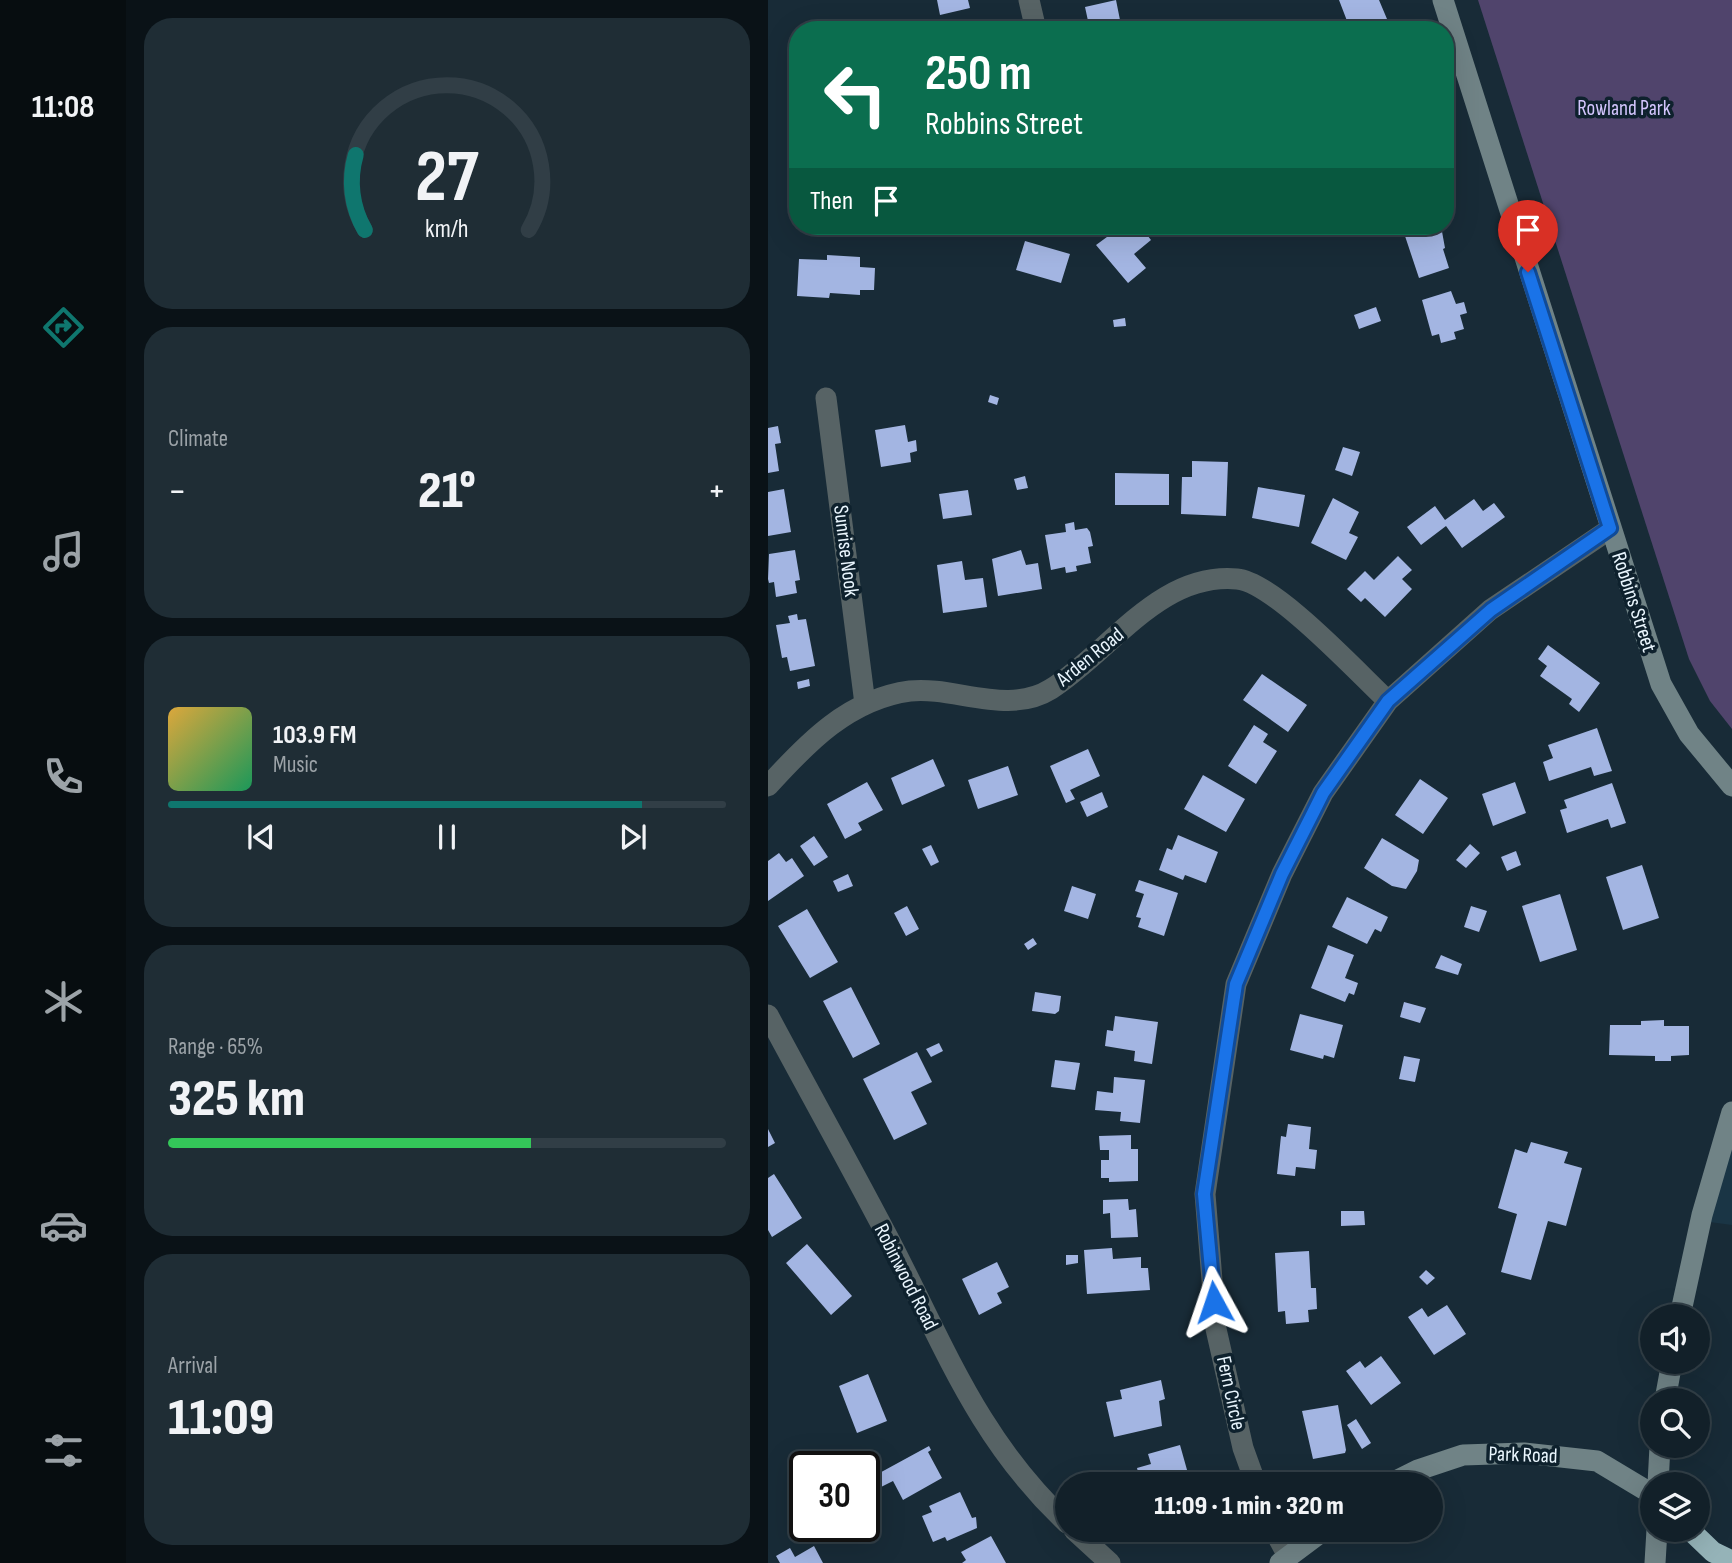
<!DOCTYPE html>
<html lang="en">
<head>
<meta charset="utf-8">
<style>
	body { margin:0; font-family:"Sofia Sans Condensed",sans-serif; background:#1f2d35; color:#f1f3f6; height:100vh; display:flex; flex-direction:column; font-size:26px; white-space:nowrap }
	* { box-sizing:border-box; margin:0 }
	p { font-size:23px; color:#9ca3a8 }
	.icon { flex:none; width:38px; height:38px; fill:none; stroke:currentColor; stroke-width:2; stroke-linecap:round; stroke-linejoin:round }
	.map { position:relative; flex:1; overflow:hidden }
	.drawer { display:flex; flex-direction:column; gap:18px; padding:18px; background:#0a1217; width:642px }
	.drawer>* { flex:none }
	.top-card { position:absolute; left:21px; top:21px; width:665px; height:214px; border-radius:28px; box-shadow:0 7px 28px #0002,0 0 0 2px #313e46; background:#0b6e4f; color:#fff; overflow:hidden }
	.controls { position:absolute; left:872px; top:1304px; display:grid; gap:14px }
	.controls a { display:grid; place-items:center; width:70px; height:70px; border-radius:50%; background:#122029; box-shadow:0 7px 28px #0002,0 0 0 2px #313e46; font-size:35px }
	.speed { position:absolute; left:21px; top:1451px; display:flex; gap:14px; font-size:35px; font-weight:700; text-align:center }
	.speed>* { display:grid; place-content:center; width:91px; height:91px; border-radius:50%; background:#122029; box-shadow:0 7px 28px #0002,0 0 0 2px #313e46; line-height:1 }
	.speed .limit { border:4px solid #111; border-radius:10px; background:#fff; color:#111 }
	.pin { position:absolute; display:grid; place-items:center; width:60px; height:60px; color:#fff; margin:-72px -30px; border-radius:50% 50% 50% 0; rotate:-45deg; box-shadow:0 0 7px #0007 }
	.pin .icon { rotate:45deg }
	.me { position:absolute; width:77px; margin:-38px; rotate:355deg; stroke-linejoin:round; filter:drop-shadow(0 0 5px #0008) }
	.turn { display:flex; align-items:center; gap:24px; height:147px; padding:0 21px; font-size:32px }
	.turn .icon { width:91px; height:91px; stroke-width:2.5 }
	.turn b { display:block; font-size:49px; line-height:60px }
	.then { display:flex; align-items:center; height:66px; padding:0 21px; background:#0003; gap:14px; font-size:26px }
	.big { font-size:52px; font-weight:800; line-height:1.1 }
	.drawer .tile { flex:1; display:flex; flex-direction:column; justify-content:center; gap:10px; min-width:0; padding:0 24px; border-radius:28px; background:#1f2d35 }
	.drawer .dial { align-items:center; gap:0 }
	.dial svg { height:182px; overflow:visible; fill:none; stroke:#313e46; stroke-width:7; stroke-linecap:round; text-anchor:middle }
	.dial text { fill:#f1f3f6; stroke:none }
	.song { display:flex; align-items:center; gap:21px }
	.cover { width:84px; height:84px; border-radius:10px; background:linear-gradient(135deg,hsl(40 70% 55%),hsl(150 70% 35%)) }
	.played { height:7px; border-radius:4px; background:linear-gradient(90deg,#0f766e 85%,#313e46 85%) }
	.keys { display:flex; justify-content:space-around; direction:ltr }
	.heat { display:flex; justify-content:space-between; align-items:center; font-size:38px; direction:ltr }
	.charge { height:10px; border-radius:5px; background:linear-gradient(90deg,#34c759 65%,#313e46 0) }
	.trip { position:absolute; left:287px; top:1472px; width:388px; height:70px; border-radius:35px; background:#122029; box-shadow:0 7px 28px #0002,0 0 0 2px #313e46; font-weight:800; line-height:70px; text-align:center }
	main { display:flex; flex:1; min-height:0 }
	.dock { display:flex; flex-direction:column; width:126px; justify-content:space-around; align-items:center; background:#070d10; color:#9ca3a8 }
	.dock .icon { width:49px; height:49px }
	.dock .on { color:#0f766e }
	.dock b { font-size:32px; color:#f1f3f6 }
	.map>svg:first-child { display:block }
	.built { fill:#1a3545 }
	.green { fill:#50446c }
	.building { fill:#a3b5e2 }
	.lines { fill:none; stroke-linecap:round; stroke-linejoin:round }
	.street { stroke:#576365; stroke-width:21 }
	.secondary { stroke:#708386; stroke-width:21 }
	.highway { stroke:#95b3b8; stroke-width:21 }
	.route-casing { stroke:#114b97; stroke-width:18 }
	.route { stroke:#1a73e8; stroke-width:12 }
	.labels { text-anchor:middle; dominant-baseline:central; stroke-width:7; stroke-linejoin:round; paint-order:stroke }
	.park-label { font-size:21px; fill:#d4c6fe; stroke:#0e212d }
	.street-label { font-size:21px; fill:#eaf6fe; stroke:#0e212d }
</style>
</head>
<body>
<main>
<nav class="dock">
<b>11:08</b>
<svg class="icon on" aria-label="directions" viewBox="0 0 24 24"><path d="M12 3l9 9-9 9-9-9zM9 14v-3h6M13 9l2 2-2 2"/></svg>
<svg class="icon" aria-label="music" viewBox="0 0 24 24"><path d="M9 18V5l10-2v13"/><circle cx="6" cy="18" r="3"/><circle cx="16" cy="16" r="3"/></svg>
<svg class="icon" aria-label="phone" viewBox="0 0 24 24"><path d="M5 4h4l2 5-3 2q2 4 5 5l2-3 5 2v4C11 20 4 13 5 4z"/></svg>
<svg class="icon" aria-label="climate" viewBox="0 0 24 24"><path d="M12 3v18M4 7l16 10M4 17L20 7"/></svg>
<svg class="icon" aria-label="car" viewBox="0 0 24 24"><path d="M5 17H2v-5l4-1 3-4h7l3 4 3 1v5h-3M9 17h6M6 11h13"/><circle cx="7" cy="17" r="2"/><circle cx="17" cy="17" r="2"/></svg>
<svg class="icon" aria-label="filters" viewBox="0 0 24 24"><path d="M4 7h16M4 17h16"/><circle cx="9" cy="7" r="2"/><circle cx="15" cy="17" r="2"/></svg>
</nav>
<section class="drawer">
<div class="tile dial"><svg viewBox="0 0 100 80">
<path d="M14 69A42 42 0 1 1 86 69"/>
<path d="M14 69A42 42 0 0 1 10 36" stroke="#0f766e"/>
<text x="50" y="56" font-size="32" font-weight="700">27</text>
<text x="50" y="72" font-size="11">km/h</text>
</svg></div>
<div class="tile"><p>Climate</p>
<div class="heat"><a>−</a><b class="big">21°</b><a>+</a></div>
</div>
<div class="tile">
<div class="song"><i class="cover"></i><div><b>103.9 FM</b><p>Music</p></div></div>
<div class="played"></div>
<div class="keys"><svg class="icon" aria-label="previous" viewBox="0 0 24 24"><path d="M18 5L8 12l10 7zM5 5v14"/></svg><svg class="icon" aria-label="pause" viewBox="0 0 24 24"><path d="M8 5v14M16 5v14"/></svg><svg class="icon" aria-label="next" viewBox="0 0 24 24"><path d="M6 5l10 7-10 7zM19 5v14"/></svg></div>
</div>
<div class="tile"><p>Range · 65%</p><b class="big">325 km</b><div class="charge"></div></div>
<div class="tile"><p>Arrival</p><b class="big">11:09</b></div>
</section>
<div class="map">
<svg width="964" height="1563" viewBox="0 0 964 1563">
	<rect width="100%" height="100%" fill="#182b37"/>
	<path class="built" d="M 964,1120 L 964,1225 L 934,1221 Z"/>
	<path class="green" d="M 710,0 L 964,0 L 964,729 L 942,701 L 921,659 Z"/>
	<path class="building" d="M 169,0 L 200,0 L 202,8 L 172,15 Z
		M 348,0 L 354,30 L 322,30 L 317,7 Z
		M 571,0 L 611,0 L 619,19 L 592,30 L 573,30 L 581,26 Z
		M 165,22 L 166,30 L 155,30 L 154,24 Z
		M 354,226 L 372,226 L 383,240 L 366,254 L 378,268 L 360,283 L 328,245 Z
		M 640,226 L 673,226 L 677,248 L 675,249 L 681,268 L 651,278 L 634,227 Z
		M 257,241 L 302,254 L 293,283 L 248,270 Z
		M 59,255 L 92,257 L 92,267 L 107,268 L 106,290 L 92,290 L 92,295 L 62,293 L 61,298 L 29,296 L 31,259 L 59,260 Z
		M 683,291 L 688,304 L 696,302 L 699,313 L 692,315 L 696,329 L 686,332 L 688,339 L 673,343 L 671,334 L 664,336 L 654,300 Z
		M 608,307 L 613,321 L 591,329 L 586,315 Z
		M 357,318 L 358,326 L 346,327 L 345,320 Z
		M 222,395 L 231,398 L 229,405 L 220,402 Z
		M 137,425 L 140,442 L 148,440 L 149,451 L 142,453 L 143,462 L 113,467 L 107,430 Z
		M 10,426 L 13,443 L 7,444 L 11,471 L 0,473 L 0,428 Z
		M 575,447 L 592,452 L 584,476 L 567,470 Z
		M 424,461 L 460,462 L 458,516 L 413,514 L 414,477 L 424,477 Z
		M 347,473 L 401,474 L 401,505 L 347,505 Z
		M 257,476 L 260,488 L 249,490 L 246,479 Z
		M 490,487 L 537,495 L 531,527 L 484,518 Z
		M 16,489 L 23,532 L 0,536 L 0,492 Z
		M 200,490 L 204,515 L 175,519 L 171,494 Z
		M 565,498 L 591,512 L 581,533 L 590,537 L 578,560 L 543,543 Z
		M 706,499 L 715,511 L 726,503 L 737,517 L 694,548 L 678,526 L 653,545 L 639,527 L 667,506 L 677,520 Z
		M 306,522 L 307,530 L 319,528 L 322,532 L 325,546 L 320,547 L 323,563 L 308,566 L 309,571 L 298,573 L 297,567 L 283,570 L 277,535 L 298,532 L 297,524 Z
		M 27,550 L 32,580 L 27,581 L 29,593 L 8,597 L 6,582 L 1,583 L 0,579 L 1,554 Z
		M 253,550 L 258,565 L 270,563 L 274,589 L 230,596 L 224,559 Z
		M 630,556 L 644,570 L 634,579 L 644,589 L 617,617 L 597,598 L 593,602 L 579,589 L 597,571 L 606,580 Z
		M 194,561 L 197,580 L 215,578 L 219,607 L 175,613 L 169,565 Z
		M 29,614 L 30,620 L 38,619 L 47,666 L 22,671 L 19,657 L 14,658 L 8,625 L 22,623 L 20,616 Z
		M 780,645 L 832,683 L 811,712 L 801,704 L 804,699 L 772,676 L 779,666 L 770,659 Z
		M 494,674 L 539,705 L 520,732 L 475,700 Z
		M 41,679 L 42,686 L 30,689 L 29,682 Z
		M 486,725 L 500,734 L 495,742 L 509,751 L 488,784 L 460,766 Z
		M 829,728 L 844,771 L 826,776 L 823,767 L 781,781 L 775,762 L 785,758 L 780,745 Z
		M 320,749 L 332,776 L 302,790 L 307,799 L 298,803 L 282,766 Z
		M 165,759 L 177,786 L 134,805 L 123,778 Z
		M 240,766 L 250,795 L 210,809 L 200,780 Z
		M 435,775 L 477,799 L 458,832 L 416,809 Z
		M 652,779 L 680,798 L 655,834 L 627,815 Z
		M 99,782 L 115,810 L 90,823 L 94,830 L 77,839 L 59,804 Z
		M 747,782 L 758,813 L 725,826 L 714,794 Z
		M 844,783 L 858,823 L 843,828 L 840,819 L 799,833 L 792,810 L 799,808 L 796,800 Z
		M 334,792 L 340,807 L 319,817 L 312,802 Z
		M 410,835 L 450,852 L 438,883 L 417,875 L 415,880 L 391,870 L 399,848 L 404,850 Z
		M 46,836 L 60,857 L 46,866 L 32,846 Z
		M 614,838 L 651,860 L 649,871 L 638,889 L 624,886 L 596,868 Z
		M 702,844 L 712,853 L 698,868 L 688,860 Z
		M 163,845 L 171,862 L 163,866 L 154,849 Z
		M 748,851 L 753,865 L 739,871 L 733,857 Z
		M 11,853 L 18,862 L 24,858 L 36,876 L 0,901 L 0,861 Z
		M 874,865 L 891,918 L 855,930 L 838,877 Z
		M 80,874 L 85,886 L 70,892 L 65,881 Z
		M 371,880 L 410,893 L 396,936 L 370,927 L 373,918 L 368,917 L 376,894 L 367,891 Z
		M 304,886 L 328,894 L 320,919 L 296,911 Z
		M 792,894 L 809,950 L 772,962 L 754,906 Z
		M 579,897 L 620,917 L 613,932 L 607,929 L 599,944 L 564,927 Z
		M 139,906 L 151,929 L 138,936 L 126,913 Z
		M 703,906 L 719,911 L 711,932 L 696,927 Z
		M 39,909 L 70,962 L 42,978 L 10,926 Z
		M 265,938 L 269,944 L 260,950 L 256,944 Z
		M 560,945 L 586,955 L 577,978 L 590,983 L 586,995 L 581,993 L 577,1002 L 543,988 Z
		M 673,955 L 694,964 L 690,975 L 667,968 Z
		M 83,987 L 112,1044 L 85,1058 L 55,1001 Z
		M 267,992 L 293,996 L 291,1011 L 287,1014 L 264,1011 Z
		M 636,1002 L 658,1008 L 652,1023 L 632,1017 Z
		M 532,1014 L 575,1025 L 566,1058 L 556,1055 L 555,1059 L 522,1050 Z
		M 347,1016 L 390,1022 L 384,1064 L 366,1061 L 367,1051 L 337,1046 L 339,1030 L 345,1031 Z
		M 896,1020 L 896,1026 L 921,1026 L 921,1055 L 903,1056 L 903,1061 L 887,1061 L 887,1056 L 841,1055 L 842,1025 L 873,1025 L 873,1021 Z
		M 171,1043 L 175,1051 L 163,1057 L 158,1049 Z
		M 149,1052 L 164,1082 L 143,1092 L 159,1124 L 126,1140 L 95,1079 Z
		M 636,1056 L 652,1059 L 647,1082 L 631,1079 Z
		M 287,1060 L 312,1063 L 307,1090 L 283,1087 Z
		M 346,1077 L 377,1080 L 372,1123 L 352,1121 L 353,1112 L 327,1110 L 329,1091 L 345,1093 Z
		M 520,1124 L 543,1127 L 541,1149 L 549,1150 L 547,1169 L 528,1167 L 527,1176 L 509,1174 L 513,1136 L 518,1137 Z
		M 0,1129 L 7,1143 L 0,1147 Z
		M 363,1135 L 363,1149 L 370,1149 L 370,1181 L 341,1182 L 341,1178 L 333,1178 L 333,1160 L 341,1160 L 341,1150 L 332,1150 L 331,1136 Z
		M 763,1142 L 800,1152 L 796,1163 L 814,1168 L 798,1226 L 780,1221 L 763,1280 L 733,1272 L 749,1214 L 730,1208 L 747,1149 L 759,1153 Z
		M 6,1174 L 34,1218 L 4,1237 L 0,1230 L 0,1178 Z
		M 360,1199 L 361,1210 L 368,1209 L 370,1237 L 343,1238 L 342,1213 L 335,1214 L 335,1200 Z
		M 573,1211 L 596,1211 L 597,1225 L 573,1226 Z
		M 39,1244 L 84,1296 L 63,1315 L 18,1263 Z
		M 344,1248 L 345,1259 L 373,1257 L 373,1268 L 380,1268 L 382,1290 L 319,1294 L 316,1250 Z
		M 541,1251 L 543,1288 L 548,1288 L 549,1309 L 540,1310 L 541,1322 L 518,1324 L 517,1311 L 510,1312 L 507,1253 Z
		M 298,1255 L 310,1255 L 310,1263 L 298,1265 Z
		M 229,1262 L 241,1287 L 229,1293 L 234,1303 L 211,1315 L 194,1279 Z
		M 658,1270 L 667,1278 L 659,1285 L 651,1277 Z
		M 679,1305 L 698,1334 L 666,1355 L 640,1317 L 654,1308 L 660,1317 Z
		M 613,1356 L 633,1383 L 603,1405 L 578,1371 L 592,1361 L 597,1368 Z
		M 100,1374 L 119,1421 L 89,1433 L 71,1386 Z
		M 393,1380 L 397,1399 L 391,1401 L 394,1426 L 346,1437 L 338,1402 L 354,1399 L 352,1390 Z
		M 570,1405 L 578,1450 L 577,1453 L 545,1459 L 534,1411 Z
		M 588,1419 L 603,1443 L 594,1449 L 579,1425 Z
		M 412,1445 L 421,1477 L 397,1484 L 373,1484 L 369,1468 L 383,1464 L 380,1454 Z
		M 161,1446 L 163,1450 L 160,1452 L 174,1478 L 135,1500 L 125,1481 L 113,1487 L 106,1476 Z
		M 192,1492 L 204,1518 L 208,1517 L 209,1528 L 179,1541 L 177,1537 L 165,1542 L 154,1516 L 164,1512 L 161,1506 Z
		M 223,1536 L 238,1563 L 194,1563 L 198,1560 L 193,1552 Z
		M 46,1546 L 55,1563 L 12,1563 L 8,1556 L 22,1548 L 27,1557 Z"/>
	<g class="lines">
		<path class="street" d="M 261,0 L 268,30
			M 58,398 L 97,704
			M 0,786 C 39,743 81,699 142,691 C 186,686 240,716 283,689 C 343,651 391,572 469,579 C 506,582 590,673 620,701
			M 0,1015 C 41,1092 84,1168 124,1245 C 178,1350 211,1440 299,1523
			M 488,1484 L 475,1448 L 448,1329 L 437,1194 L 468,984 L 514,874 L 555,793 L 620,701 L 722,610 L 842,529
			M 306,1530 L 342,1563
			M 506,1530 L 520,1556"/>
		<path class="secondary" d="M 675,0 L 893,684 L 921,734 L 964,786
			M 912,1316 L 934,1215 L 964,1112
			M 897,1400 L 904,1362
			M 622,1484 L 650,1470 L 695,1455 L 756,1453 L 829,1461 L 884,1494
			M 890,1484 L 892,1446
			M 512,1563 L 556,1530
			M 887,1563 L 889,1530"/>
		<path class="highway" d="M 922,1530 L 945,1552 L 964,1561"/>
	</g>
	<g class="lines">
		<defs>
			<path id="route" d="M 446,1302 L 436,1194 L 468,984 L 514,874 L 545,813 L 555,793 L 620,701 L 723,610 L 842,528 L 760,272"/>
		</defs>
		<use href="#route" class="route-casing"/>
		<use href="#route" class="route"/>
	</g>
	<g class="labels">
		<g class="park-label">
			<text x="856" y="108">Rowland Park</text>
		</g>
		<g class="street-label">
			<text transform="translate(78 551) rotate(83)">Sunrise Nook</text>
			<text transform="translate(866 602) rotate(72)">Robbins Street</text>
			<text transform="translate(322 657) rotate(-39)">Arden Road</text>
			<text transform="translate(138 1277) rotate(63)">Robinwood Road</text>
			<text transform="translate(463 1393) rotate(78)">Fern Circle</text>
			<text transform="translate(755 1455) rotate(2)">Park Road</text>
		</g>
	</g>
</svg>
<div class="controls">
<a><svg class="icon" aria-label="sound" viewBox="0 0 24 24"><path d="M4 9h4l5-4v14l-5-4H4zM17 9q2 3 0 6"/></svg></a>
<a><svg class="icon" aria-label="search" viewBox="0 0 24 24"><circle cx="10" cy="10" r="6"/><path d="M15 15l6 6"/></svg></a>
<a><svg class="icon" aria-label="layers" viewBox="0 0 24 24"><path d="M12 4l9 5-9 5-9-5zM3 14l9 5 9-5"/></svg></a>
</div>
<div class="speed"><div class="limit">30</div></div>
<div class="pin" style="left:760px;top:272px;background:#d93025"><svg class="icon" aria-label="arrive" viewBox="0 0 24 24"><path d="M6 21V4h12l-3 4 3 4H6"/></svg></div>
<svg class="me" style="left:446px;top:1302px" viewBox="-20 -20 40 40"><path d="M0-17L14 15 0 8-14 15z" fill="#1a73e8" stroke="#fff" stroke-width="4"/></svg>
<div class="trip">11:09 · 1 min · 320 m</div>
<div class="top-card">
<div class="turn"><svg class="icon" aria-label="left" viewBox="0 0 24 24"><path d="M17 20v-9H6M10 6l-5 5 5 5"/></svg><div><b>250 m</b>Robbins Street</div></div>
<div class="then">Then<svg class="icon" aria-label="arrive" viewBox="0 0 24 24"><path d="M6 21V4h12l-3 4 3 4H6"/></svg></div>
</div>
</div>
</main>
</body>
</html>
